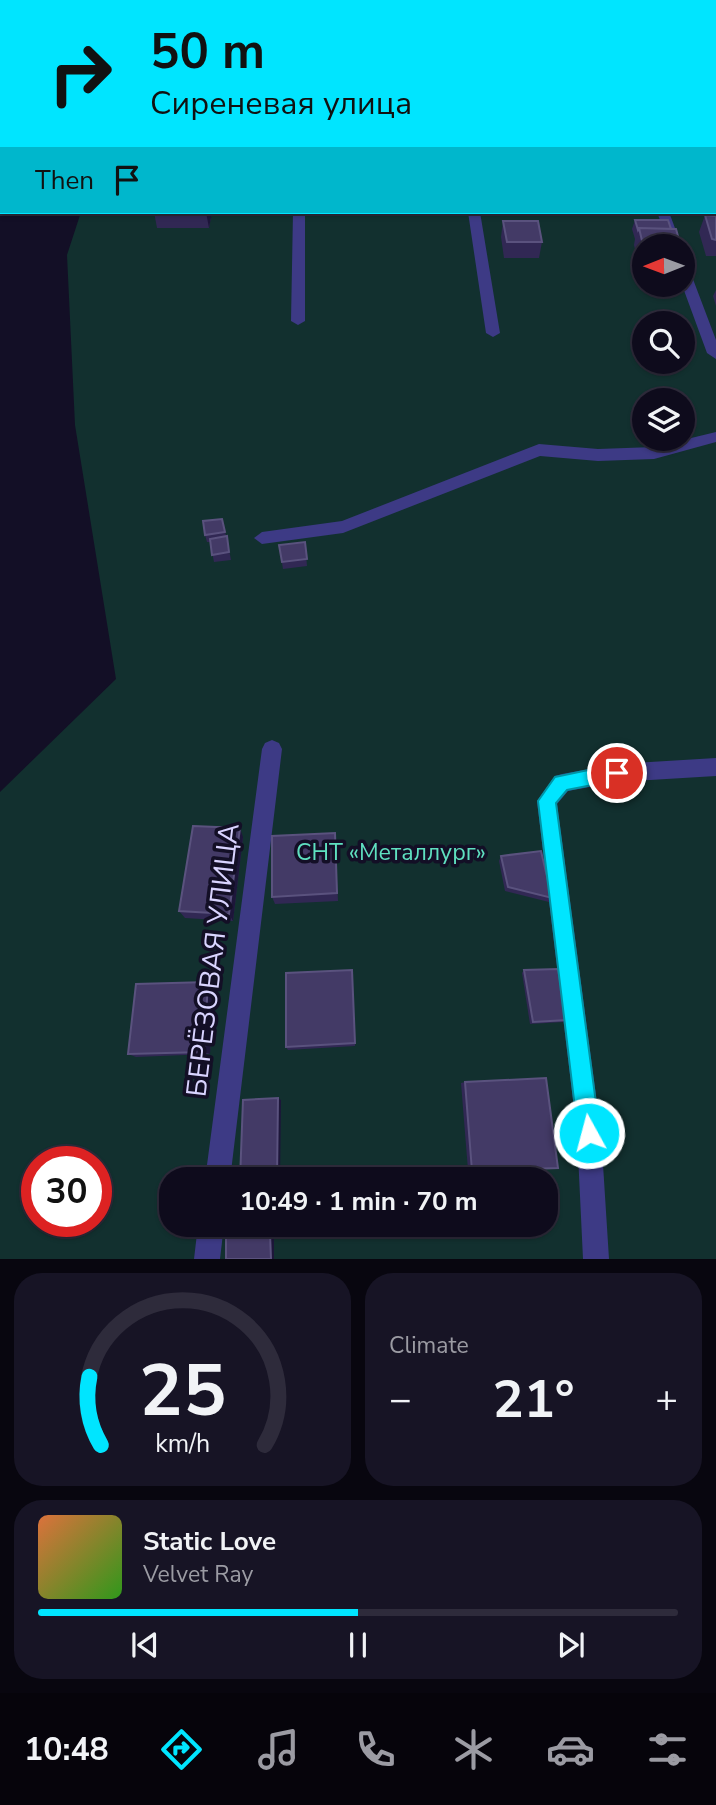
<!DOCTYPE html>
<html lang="en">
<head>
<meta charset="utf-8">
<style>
	body { margin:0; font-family:"Nunito Sans",sans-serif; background:#171425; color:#f1f3f6; height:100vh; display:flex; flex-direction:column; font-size:26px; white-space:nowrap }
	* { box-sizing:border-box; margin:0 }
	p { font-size:23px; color:#9b9ba3 }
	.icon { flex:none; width:38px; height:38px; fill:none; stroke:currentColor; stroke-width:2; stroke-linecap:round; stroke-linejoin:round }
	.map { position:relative; height:1259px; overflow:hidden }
	.panel { display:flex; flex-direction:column; gap:14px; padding:14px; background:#08060f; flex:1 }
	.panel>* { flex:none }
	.banner { position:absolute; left:0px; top:0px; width:718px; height:214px; box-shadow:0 2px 5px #0004,0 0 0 2px #2e2b3b; background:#00e5ff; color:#111; overflow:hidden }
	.needle { width:46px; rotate:269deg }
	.tools { position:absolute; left:632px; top:234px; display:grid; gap:14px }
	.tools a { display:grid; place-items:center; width:63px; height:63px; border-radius:50%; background:#0e0b1c; box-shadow:0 2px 5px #0004,0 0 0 2px #2e2b3b; font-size:35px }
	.speed { position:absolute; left:21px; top:1146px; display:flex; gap:14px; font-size:35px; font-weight:700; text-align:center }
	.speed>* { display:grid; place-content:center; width:91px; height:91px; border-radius:50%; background:#0e0b1c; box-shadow:0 2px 5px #0004,0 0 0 2px #2e2b3b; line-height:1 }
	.speed .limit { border:10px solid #d22; background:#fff; color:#111 }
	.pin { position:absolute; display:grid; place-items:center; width:60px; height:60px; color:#fff; margin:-30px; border:4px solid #fff; border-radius:50%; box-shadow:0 2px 7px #0007 }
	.me { position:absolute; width:77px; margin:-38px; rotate:353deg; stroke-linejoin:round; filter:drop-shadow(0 0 5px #0008) }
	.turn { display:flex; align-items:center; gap:24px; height:147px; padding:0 35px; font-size:32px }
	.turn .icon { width:91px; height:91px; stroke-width:2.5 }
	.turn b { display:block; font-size:49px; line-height:60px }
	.then { display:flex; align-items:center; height:66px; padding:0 35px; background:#0003; gap:14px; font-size:26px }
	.big { font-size:52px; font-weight:700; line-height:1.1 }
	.panel .widget { flex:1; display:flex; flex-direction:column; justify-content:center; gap:10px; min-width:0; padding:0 24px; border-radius:28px; background:#171425 }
	.panel .dial { align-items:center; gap:0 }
	.dial svg { height:182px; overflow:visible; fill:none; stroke:#2e2b3b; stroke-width:7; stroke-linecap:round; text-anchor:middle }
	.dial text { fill:#f1f3f6; stroke:none }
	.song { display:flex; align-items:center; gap:21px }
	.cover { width:84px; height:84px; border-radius:10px; background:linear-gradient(135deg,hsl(20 70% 55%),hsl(110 70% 35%)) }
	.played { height:7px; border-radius:4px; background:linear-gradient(90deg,#00e5ff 50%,#2e2b3b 50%) }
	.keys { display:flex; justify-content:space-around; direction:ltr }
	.heat { display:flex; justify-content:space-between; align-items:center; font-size:38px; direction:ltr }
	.panel .tiles { flex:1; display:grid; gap:14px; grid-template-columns:1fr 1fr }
	.widget:last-child { grid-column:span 2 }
	.trip { position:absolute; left:159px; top:1167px; width:399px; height:70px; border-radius:28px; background:#0e0b1c; box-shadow:0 2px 5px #0004,0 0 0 2px #2e2b3b; font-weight:700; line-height:70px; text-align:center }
	.menu { display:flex; height:112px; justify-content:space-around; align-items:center; background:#06040b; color:#9b9ba3 }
	.menu .icon { width:49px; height:49px }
	.menu .selected { color:#00e5ff }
	.menu b { font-size:32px; color:#f1f3f6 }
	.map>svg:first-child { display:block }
	.green { fill:#12302f; fill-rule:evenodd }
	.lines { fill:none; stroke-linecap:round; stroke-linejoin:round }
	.minor { fill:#3d3a85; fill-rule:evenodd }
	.wall { fill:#312854 }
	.shaded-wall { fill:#1d163a }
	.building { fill:#433a66; stroke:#5a527e; stroke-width:2 }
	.route { fill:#00e5ff; stroke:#0095a6; stroke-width:2 }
	.labels { text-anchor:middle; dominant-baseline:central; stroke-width:7; stroke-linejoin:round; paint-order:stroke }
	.park-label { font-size:23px; fill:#5fe0c0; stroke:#130f26 }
	.near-street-label { font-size:28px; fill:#d9d4ff; stroke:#130f26 }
</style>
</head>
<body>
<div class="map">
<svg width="716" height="1259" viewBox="0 0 716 1259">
	<rect width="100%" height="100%" fill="#130f26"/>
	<path class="green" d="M 12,0 L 716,0 L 716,1259 L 0,1259 L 0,792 L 116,679 L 75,425 L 67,255 L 81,212 L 716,212 L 716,2 ZM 644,247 L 682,247 L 682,285 L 644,285 ZM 644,324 L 682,324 L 682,362 L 644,362 ZM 644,401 L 682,401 L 682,439 L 644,439 ZM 37,1162 L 96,1162 L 96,1222 L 37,1222 ZM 172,1180 L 546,1180 L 546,1225 L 172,1225 Z"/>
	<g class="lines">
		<path class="minor" d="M 158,0 L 166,0 L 157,2 Z
			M 307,0 L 315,0 L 316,2 L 306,2 Z
			M 457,0 L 465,0 L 466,2 L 457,2 Z
			M 590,0 L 598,0 L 599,2 L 589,2 Z
			M 293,212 L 305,212 L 305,321 L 298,325 L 291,321 Z
			M 468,212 L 480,212 L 500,333 L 493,337 L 486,333 Z
			M 657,212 L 669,212 L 682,247 L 670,247 Z
			M 682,262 L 688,266 L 716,340 L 716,359 L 707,353 L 682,285 Z
			M 716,432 L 716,442 L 654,459 L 598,461 L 540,456 L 343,533 L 262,544 L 254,538 L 262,532 L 342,521 L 539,444 L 598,449 L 654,447 Z
			M 272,740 L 279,743 L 282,749 L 230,1180 L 205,1180 L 262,749 L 265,743 Z
			M 716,758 L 716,776 L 617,782 L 568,791 L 557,804 L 601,1133 L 609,1259 L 583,1259 L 577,1133 L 537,801 L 555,776 L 562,774 L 617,764 Z
			M 198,1225 L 224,1225 L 220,1259 L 194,1259 Z"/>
	</g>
	<path class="wall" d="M 154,212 L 212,212 L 209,228 L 157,228 Z
		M 705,215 L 716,216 L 716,256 L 706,256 L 699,232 Z
		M 635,220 L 668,220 L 644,247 L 644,266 L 639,266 L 634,245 L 635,239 L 632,229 Z
		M 503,221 L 542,242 L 539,258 L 504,258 L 501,237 Z
		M 716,290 L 716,306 L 713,296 Z
		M 222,519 L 228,544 L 231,560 L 214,562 L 210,542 L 207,542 L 205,535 Z
		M 305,542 L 307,566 L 283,569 L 279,545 Z
		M 335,833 L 338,901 L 275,904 L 272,897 Z
		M 243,837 L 233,921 L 185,918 L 179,911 Z
		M 501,856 L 552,898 L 549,902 L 505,891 L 499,861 Z
		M 524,970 L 567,1020 L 564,1022 L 530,1024 L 522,973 Z
		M 208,982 L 213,987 L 210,1054 L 136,1057 L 128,1054 Z
		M 355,1043 L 355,1046 L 288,1050 L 286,1047 Z
		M 465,1082 L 472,1171 L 468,1170 L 461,1083 Z
		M 274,1230 L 274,1259 L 226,1259 L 226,1237 L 231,1233 Z"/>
	<path class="shaded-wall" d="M 206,212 L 212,212 L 209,228 Z
		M 240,828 L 243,837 L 233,921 L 229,914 Z
		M 208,982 L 213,987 L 210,1054 L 204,1052 Z
		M 278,1098 L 281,1100 L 280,1180 L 277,1180 Z
		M 274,1230 L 274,1259 L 271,1259 L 270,1233 Z"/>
	<path class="building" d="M 705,215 L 716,216 L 716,240 L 712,239 Z
		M 635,220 L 668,220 L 671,229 L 639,228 L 638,230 Z
		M 503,221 L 538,221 L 542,242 L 507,242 Z
		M 639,228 L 676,229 L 681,247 L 644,247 L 644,249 Z
		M 222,519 L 225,532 L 205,535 L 203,521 Z
		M 227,536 L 229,552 L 212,555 L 210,539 Z
		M 305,542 L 307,559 L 282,562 L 279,545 Z
		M 193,826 L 240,828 L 229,914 L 179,911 Z
		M 335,833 L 337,893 L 272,897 L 272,836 Z
		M 541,851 L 552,898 L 508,887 L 501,856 Z
		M 558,969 L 567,1020 L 533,1022 L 524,970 Z
		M 352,970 L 355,1043 L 286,1047 L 286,973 Z
		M 208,982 L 204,1052 L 128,1054 L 136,984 Z
		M 546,1078 L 558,1168 L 472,1171 L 465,1082 Z
		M 278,1098 L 277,1180 L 240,1180 L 243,1100 Z
		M 270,1233 L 271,1259 L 226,1259 L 226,1237 Z"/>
	<path class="route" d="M 617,764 L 623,767 L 626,773 L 623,779 L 567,790 L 556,803 L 600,1133 L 597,1140 L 589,1144 L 582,1140 L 578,1133 L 538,801 L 555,777 Z"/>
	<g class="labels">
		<g class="park-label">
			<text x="391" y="852">СНТ «Металлург»</text>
		</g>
		<g class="near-street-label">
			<text transform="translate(213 960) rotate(-83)">БЕРЁЗОВАЯ УЛИЦА</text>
		</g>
	</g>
</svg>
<div class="tools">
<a><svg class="needle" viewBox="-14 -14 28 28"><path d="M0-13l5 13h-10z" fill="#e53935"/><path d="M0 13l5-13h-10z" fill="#9b9ba3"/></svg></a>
<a><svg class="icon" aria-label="search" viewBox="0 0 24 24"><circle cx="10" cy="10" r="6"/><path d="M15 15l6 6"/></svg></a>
<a><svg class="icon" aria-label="layers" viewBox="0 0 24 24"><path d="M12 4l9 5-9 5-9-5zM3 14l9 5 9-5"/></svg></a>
</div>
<div class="speed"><div class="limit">30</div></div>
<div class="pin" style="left:617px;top:773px;background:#d93025"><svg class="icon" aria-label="arrive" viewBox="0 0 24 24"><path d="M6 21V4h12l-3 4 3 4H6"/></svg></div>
<svg class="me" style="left:589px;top:1133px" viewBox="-20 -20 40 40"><circle r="17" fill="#00e5ff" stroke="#fff" stroke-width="3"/><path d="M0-11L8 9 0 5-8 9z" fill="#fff"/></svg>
<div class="trip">10:49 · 1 min · 70 m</div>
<div class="banner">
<div class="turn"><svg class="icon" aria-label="right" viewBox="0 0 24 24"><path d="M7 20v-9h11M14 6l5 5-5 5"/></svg><div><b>50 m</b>Сиреневая улица</div></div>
<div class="then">Then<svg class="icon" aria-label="arrive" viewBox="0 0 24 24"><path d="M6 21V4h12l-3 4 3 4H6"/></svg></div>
</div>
</div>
<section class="panel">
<div class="tiles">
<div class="widget dial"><svg viewBox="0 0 100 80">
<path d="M14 69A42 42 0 1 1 86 69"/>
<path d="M14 69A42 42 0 0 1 9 39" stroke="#00e5ff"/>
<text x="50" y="56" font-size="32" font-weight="700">25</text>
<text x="50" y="72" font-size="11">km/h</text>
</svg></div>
<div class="widget"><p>Climate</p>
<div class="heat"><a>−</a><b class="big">21°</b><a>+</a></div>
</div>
<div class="widget">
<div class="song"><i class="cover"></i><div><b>Static Love</b><p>Velvet Ray</p></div></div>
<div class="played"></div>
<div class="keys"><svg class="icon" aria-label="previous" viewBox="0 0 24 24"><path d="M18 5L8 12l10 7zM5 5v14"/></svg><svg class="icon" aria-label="pause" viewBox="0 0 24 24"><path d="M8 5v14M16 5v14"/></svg><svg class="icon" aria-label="next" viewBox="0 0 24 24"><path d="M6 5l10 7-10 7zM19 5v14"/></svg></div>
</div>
</div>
</section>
<nav class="menu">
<b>10:48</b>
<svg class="icon selected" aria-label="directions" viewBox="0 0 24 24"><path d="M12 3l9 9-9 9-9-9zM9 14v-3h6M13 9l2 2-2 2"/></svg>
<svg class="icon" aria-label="music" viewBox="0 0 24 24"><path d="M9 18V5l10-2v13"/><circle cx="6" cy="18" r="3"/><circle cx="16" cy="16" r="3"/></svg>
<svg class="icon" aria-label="phone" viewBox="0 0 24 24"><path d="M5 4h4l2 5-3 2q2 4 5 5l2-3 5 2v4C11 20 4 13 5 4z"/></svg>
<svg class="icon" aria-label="climate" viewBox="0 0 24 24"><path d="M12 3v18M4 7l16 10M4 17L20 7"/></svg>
<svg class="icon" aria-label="car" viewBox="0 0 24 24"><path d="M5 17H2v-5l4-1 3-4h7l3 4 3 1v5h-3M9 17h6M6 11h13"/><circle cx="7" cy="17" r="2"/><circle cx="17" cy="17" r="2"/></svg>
<svg class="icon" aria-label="filters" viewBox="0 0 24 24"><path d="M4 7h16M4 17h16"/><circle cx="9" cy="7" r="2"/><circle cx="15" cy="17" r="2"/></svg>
</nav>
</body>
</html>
